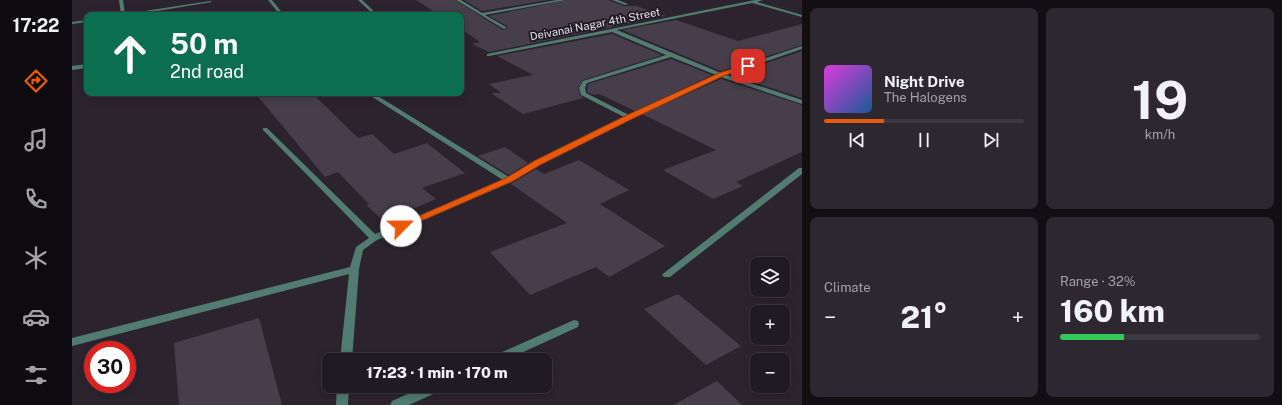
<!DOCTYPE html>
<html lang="en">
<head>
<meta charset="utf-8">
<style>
	body { margin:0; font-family:"Public Sans",sans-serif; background:#2d2830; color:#f1f3f6; height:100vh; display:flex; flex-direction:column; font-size:15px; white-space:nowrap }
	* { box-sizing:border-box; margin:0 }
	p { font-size:13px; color:#a2a1a6 }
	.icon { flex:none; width:22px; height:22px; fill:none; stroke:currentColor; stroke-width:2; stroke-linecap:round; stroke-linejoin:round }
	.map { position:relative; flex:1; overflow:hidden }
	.panel { display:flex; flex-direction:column; gap:8px; padding:8px; background:#120f13; width:480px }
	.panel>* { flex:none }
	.hud { position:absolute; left:12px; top:12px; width:380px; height:84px; border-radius:8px; box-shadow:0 2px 10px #0003,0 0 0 1px #3d3941; background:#0b6e4f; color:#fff; overflow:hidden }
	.fabs { position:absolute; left:678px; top:257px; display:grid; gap:8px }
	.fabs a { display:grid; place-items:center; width:40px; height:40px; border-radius:8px; background:#201b23; box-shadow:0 2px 10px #0003,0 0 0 1px #3d3941; font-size:20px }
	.speed { position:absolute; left:12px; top:341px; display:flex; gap:8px; font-size:20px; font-weight:700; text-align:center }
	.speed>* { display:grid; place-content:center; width:52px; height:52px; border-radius:50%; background:#201b23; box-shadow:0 2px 10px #0003,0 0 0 1px #3d3941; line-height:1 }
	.speed .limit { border:6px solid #d22; background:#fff; color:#111 }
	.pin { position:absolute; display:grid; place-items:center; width:34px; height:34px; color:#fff; margin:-17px; border-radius:8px; box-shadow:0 2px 6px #0006 }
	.me { position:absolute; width:44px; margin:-22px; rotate:67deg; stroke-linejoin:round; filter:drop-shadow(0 0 3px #0008) }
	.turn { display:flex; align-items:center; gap:14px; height:84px; padding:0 20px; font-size:18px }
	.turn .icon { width:52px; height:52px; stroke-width:2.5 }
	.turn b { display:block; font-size:28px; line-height:34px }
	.big { font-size:30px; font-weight:800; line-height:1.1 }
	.panel .widget { flex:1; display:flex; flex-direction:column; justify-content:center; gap:6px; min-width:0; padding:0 14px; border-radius:8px; background:#2d2830 }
	.panel .dial { align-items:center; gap:0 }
	.dial b { font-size:52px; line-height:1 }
	.song { display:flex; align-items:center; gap:12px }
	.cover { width:48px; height:48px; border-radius:6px; background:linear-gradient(135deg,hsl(300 70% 55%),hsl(210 70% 35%)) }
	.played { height:4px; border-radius:2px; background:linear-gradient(90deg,#ea580c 30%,#3d3941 30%) }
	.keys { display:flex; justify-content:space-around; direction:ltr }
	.heat { display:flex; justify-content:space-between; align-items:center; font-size:22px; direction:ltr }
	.charge { height:6px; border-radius:3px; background:linear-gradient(90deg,#34c759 32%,#3d3941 0) }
	.panel .tiles { flex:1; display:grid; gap:8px; grid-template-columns:repeat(2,1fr) }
	.trip { position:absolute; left:250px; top:353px; width:230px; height:40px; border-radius:8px; background:#201b23; box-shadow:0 2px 10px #0003,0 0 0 1px #3d3941; font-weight:800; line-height:40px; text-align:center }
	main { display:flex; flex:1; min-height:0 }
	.menu { display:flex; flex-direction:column; width:72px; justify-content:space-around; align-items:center; background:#0d0b0e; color:#a2a1a6 }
	.menu .icon { width:28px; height:28px }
	.menu .on { color:#ea580c }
	.menu b { font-size:18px; color:#f1f3f6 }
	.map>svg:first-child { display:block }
	.building { fill:#463f4b }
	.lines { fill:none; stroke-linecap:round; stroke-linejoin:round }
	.minor { fill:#517c6f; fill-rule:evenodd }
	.route { fill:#ea580c; stroke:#983908 }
	.labels { text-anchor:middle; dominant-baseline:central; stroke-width:4; stroke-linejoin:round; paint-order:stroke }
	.far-street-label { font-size:11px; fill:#e6e2ea; stroke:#211b26 }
</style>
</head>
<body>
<main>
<nav class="menu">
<b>17:22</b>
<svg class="icon on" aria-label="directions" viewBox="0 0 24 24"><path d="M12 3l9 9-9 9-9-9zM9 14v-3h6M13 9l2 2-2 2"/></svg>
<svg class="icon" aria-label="music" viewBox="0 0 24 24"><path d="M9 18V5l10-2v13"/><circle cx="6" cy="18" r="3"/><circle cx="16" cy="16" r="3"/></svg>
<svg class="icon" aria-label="phone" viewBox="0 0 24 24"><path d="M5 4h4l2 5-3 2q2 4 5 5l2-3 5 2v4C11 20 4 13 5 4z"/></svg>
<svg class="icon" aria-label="climate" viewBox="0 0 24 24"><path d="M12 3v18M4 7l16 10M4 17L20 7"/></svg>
<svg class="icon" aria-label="car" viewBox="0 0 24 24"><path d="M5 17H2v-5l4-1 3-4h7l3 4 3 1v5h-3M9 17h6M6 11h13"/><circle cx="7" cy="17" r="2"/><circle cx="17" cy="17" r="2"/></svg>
<svg class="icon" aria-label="filters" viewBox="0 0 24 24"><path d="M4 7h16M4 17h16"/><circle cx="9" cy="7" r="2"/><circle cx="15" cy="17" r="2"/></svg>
</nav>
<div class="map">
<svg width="730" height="405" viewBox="0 0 730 405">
	<rect width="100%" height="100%" fill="#2b242f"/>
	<path class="building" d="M 344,0 L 383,0 L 431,30 L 435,29 L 435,26 L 417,16 L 495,0 L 536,0 L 552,6 L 564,6 L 594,16 L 417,52 L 400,44 L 408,42 L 389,29 L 389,15 L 367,15 Z
		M 392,0 L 476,0 L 410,11 Z
		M 604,20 L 666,41 L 730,24 L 730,45 L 649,71 L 550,30 Z
		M 540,34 L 590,55 L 511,80 L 506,88 L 508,95 L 511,98 L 451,114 L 419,93 L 429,93 L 417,84 L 461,75 L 425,56 Z
		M 730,51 L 730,98 L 659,75 Z
		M 599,59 L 640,75 L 563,111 L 527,94 L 522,95 L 515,92 L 516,84 Z
		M 649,79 L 730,105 L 730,152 L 664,182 L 671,186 L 641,199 L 591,170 L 644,150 L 570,114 Z
		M 183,93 L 240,93 L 286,138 L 300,134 L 322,154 L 355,143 L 393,173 L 350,188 L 364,199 L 312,221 L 294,205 L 297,204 L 266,172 L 253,177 Z
		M 433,147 L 456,163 L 437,175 L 406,156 Z
		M 507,160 L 557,190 L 528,204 L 593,246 L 537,277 L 524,267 L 458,295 L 418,252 L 495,223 L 439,184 L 464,169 L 472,174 Z
		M 606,294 L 669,346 L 634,365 L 572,309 Z
		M 187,318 L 210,405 L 107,405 L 102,343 Z
		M 645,381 L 670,405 L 601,405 Z"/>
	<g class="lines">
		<path class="minor" d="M 47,0 L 51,0 L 53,14 L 138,1 L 140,2 L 61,15 L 49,15 Z
			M 196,0 L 200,0 L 212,15 L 208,15 Z
			M 286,0 L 290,0 L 306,15 L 302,15 Z
			M 384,0 L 389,0 L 410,13 L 485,0 L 494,0 L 413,15 L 434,27 L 434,28 L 432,29 Z
			M 540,0 L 546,0 L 556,4 L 553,5 Z
			M 683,0 L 691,0 L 685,2 L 730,15 L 730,17 L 680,3 L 545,30 L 649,73 L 730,46 L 730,49 L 654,75 L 730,100 L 730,104 L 649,77 L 559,118 L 468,165 L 440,182 L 305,240 L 291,250 L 287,269 L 280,360 L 268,360 L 277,274 L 0,346 L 0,338 L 278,267 L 284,247 L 297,238 L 191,130 L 191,128 L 195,128 L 303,234 L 431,180 L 294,93 L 301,93 L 437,177 L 462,161 L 552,117 L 509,95 L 507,88 L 511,81 L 594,55 L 540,32 L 417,56 L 415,56 L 415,54 ZM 599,57 L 644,75 L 557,115 L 514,93 L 513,88 L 515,83 Z
			M 15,20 L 15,22 L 0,24 L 0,22 Z
			M 15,64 L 15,68 L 0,70 L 0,66 Z
			M 727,168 L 730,168 L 730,174 L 598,277 L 592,277 L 590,275 L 592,273 Z
			M 502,320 L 506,321 L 507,324 L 506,327 L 434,360 L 417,360 L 419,357 Z
			M 265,386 L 277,386 L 276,405 L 264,405 Z
			M 354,386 L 372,386 L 370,390 L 337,405 L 318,405 L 320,401 Z"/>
	</g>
	<path class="route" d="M 676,64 L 679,66 L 678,67 L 651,76 L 560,119 L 468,165 L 441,181 L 333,228 L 329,229 L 324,226 L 434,178 L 462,161 L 555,115 L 647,73 Z"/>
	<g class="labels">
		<g class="far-street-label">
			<text transform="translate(523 24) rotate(-11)">Deivanai Nagar 4th Street</text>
		</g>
	</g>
</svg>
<div class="fabs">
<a><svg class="icon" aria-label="layers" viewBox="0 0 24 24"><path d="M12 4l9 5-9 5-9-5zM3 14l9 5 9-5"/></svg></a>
<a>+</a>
<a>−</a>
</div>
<div class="speed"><div class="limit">30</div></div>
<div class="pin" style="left:676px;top:66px;background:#d93025"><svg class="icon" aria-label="arrive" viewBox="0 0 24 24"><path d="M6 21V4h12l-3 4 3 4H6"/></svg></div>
<svg class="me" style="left:329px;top:226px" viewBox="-20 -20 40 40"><circle r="19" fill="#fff"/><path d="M0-13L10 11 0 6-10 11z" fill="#ea580c"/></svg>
<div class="trip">17:23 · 1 min · 170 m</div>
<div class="hud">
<div class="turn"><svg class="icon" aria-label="ahead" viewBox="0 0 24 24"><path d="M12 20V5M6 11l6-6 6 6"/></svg><div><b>50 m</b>2nd road</div></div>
</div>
</div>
<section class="panel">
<div class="tiles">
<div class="widget">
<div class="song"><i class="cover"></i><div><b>Night Drive</b><p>The Halogens</p></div></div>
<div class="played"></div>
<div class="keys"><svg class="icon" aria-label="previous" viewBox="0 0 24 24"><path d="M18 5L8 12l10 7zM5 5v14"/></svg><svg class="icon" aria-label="pause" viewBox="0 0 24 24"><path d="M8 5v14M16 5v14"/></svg><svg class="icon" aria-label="next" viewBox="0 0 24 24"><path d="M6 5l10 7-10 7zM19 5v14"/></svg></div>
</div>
<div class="widget dial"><b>19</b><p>km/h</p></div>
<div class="widget"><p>Climate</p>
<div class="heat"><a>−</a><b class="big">21°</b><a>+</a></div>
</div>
<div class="widget"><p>Range · 32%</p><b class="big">160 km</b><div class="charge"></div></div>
</div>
</section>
</main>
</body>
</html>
